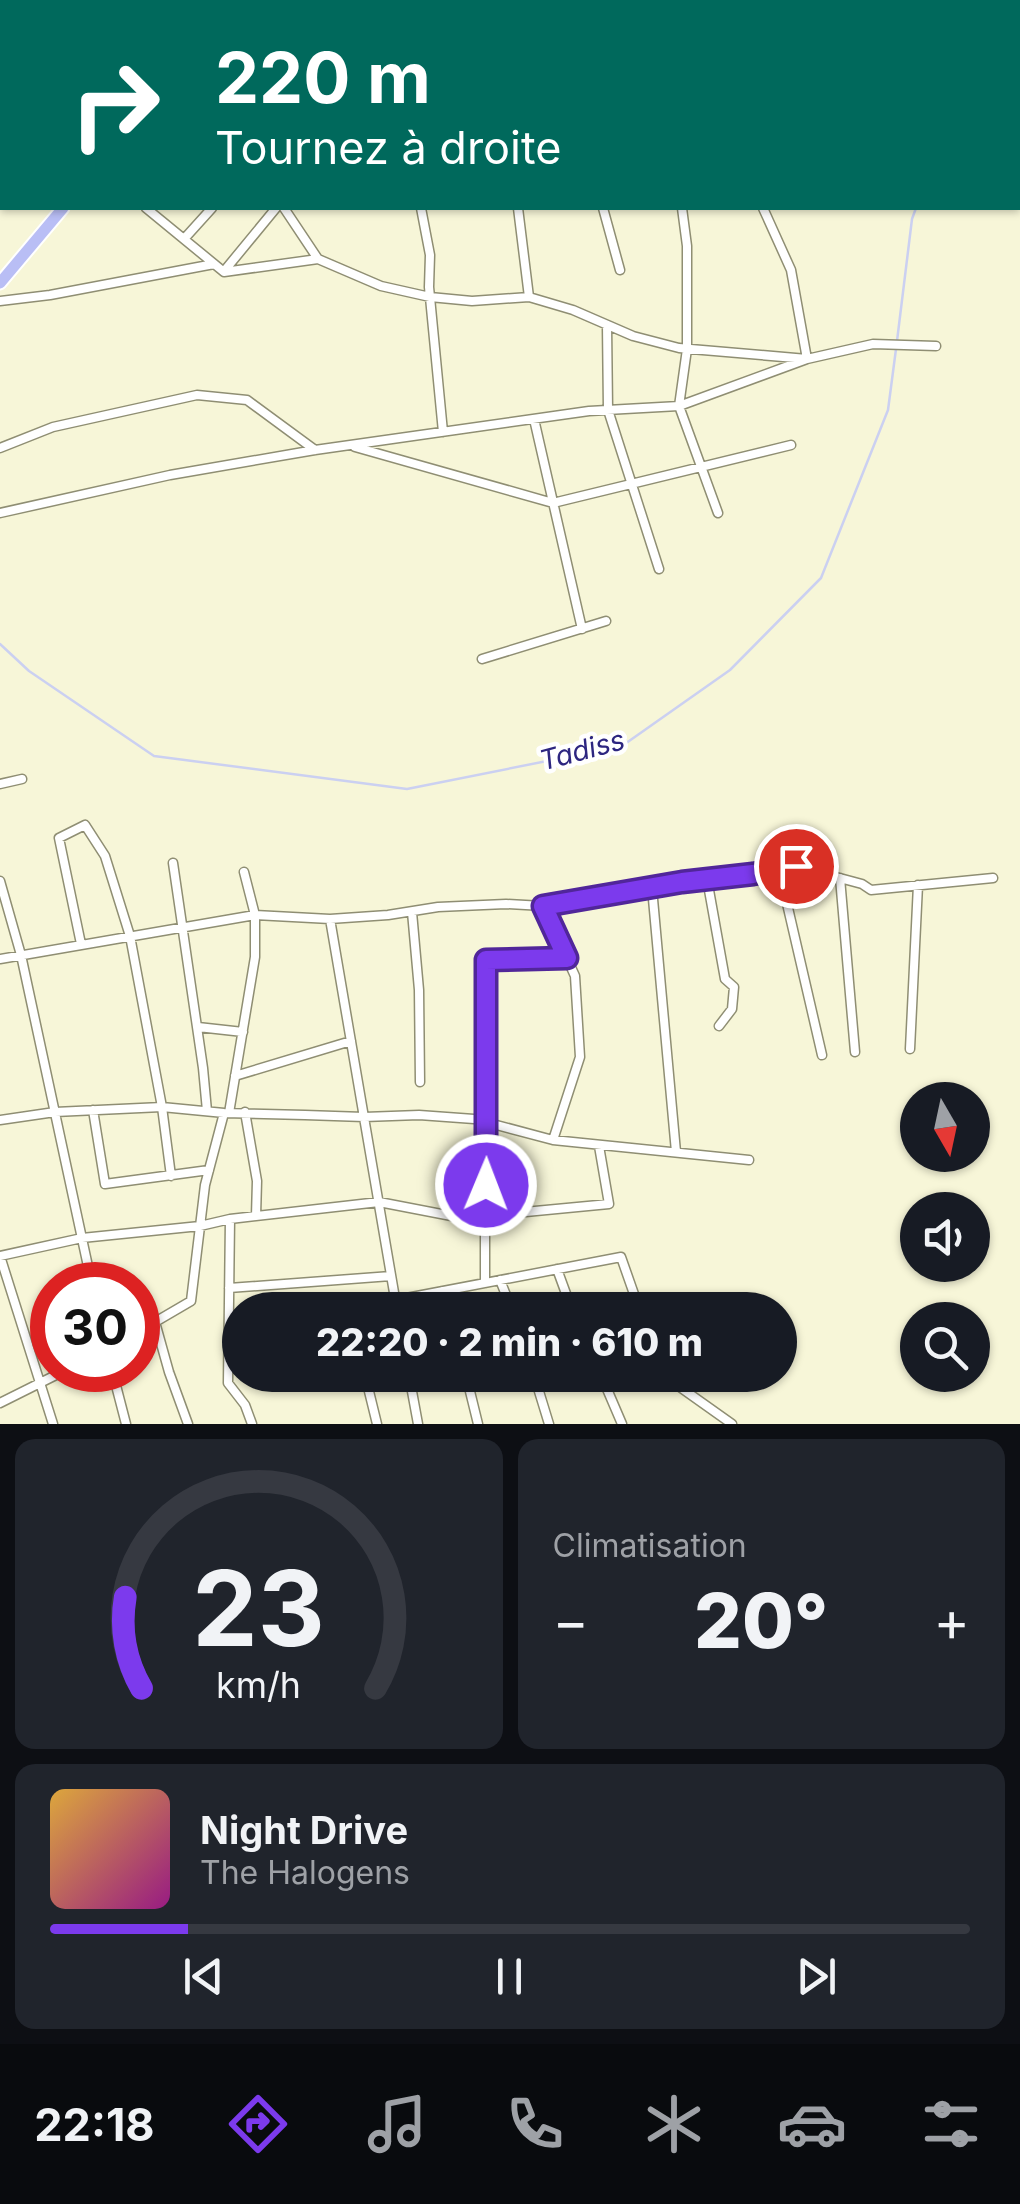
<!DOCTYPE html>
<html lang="fr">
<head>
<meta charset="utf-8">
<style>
	body { margin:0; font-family:Inter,sans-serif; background:#20242c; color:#f1f3f6; height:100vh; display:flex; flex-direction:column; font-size:38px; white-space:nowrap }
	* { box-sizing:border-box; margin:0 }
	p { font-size:32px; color:#9ea1a6 }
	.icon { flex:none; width:55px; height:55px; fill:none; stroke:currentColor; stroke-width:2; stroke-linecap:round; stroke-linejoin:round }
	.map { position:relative; height:1424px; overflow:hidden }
	.drawer { display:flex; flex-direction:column; gap:15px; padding:15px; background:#0d0f14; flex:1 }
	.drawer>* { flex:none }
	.guide { position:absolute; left:0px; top:0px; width:1020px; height:210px; box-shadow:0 2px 8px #0004; background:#00695c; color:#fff; overflow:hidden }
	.needle { width:65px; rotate:171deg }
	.buttons { position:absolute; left:900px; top:1082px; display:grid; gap:20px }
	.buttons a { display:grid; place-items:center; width:90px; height:90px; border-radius:50%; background:#171b24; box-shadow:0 2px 8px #0004; font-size:50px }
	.speed { position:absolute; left:30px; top:1262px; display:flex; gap:20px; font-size:50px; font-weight:700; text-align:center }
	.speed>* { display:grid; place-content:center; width:130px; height:130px; border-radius:50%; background:#171b24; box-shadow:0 2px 8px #0004; line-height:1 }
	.speed .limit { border:15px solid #d22; background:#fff; color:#111 }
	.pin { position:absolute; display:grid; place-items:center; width:85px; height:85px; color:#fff; margin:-42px; border:5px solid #fff; border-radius:50%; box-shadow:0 2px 10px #0007 }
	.me { position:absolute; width:110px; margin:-55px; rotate:1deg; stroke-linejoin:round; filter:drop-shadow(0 0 8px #0008) }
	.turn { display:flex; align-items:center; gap:35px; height:210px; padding:0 50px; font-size:45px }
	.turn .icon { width:130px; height:130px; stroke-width:2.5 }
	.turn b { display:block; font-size:70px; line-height:85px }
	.big { font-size:75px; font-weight:800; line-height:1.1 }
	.drawer .card { flex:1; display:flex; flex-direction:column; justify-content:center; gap:15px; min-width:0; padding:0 35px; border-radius:20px; background:#20242c }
	.drawer .dial { align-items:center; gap:0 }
	.dial svg { height:260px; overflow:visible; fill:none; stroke:#363941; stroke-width:7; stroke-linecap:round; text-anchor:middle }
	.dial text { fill:#f1f3f6; stroke:none }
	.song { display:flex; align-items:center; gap:30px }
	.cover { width:120px; height:120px; border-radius:15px; background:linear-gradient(135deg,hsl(40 70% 55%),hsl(310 70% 35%)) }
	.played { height:10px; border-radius:5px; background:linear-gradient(90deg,#7c3aed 15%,#363941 15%) }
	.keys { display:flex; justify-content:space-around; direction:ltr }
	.heat { display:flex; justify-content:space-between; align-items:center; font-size:55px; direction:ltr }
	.drawer .tiles { flex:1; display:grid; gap:15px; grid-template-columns:1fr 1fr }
	.card:last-child { grid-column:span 2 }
	.trip { position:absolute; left:222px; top:1292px; width:575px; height:100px; border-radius:50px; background:#171b24; box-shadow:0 2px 8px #0004; font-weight:800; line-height:100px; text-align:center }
	.dock { display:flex; height:160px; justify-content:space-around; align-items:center; background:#090b0e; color:#9ea1a6 }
	.dock .icon { width:70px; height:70px }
	.dock .current { color:#7c3aed }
	.dock b { font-size:45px; color:#f1f3f6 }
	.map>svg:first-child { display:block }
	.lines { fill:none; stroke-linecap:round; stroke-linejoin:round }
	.stream { stroke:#cbd0f1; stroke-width:2.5 }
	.minor-casing { stroke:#8f8e73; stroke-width:11 }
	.primary-casing { stroke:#fff; stroke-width:15 }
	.minor { stroke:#fff; stroke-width:8 }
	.primary { stroke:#b9bef5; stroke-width:11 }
	.route-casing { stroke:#51269a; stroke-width:25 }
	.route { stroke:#7c3aed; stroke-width:18 }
	.labels { text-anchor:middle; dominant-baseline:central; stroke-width:9; stroke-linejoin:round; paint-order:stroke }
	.water-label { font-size:28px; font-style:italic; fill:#2d2680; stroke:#fff }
</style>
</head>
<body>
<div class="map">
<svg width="1020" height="1424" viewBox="0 0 1020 1424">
	<rect width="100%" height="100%" fill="#f7f6d8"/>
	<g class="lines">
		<path class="stream" d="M 984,2 L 984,0
			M 897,341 L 912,219 L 916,208
			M 0,644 L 29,671 L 154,756 L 407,789 L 622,746 L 730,670 L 821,578 L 888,410 L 896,349"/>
		<defs>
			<path id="minor" d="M 282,0 L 285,2
				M 647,0 L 647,2
				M 494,2 L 497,0
				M 669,2 L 671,0
				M 775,2 L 775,0
				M 0,89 L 2,91
				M 146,208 L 224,272 L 318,259 L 381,286 L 430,297 L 472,301 L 529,297 L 573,310 L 633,336 L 679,348 L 807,359 L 791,270 L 763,208
				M 284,208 L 318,259
				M 421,208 L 430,255 L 429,287 L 443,432
				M 518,208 L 529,297
				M 603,208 L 620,270
				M 682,208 L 687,246 L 687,349 L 679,406 L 718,513
				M 184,239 L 212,208
				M 225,270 L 276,208
				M 0,301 L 50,295 L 214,264
				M 607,325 L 608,410 L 659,569
				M 534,419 L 582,629
				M 355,447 L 553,503 L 791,445
				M 0,448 L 53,427 L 197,395 L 247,400 L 315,450
				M 0,513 L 170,475 L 315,450 L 589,411 L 679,406 L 807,359 L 873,344 L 936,346
				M 482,659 L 606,621
				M 0,784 L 22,779
				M 173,863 L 203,1068 L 207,1111
				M 779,869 L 822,1055
				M 840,878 L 855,1052
				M 707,879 L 725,979 L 734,987 L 732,1009 L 719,1026
				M 0,881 L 21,955 L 92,1285
				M 652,888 L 676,1152
				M 543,906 L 575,976 L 580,1057 L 553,1140
				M 412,912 L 419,990 L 420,1082
				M 330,919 L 397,1310
				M 81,944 L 59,838 L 85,825 L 105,856 L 130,936 L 162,1107 L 171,1176
				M 0,959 L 255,915 L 330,919 L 388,915 L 438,907 L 506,904 L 543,906 L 682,882 L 753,874 L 795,866 L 862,884 L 871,890 L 993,878
				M 198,1027 L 243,1032
				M 910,1049 L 918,885
				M 235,1076 L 351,1041
				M 93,1110 L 105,1184 L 209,1170
				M 245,1112 L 257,1181 L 256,1216
				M 229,1113 L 255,957 L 255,915 L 244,872
				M 0,1120 L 55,1112 L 162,1107 L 224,1113 L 305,1115 L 364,1117 L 419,1115 L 474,1119 L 553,1140 L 749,1160
				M 230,1219 L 228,1383 L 245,1405 L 252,1424
				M 0,1256 L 82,1238 L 200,1226 L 230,1219 L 379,1202 L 462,1218 L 609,1204 L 599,1146
				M 0,1256 L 53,1424
				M 557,1269 L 572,1310
				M 500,1280 L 512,1310
				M 485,1283 L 485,960 L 567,958
				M 229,1288 L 391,1276
				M 442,1291 L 448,1310
				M 396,1300 L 621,1257 L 634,1294 L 636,1310
				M 155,1322 L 169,1372 L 188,1424
				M 138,1332 L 191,1301 L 205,1185 L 224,1113
				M 112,1370 L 126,1424
				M 365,1375 L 377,1424
				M 409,1375 L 418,1424
				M 466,1375 L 478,1424
				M 534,1375 L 549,1424
				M 601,1375 L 622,1424
				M 663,1375 L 732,1424
				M 0,1403 L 66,1370"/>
			<path id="primary" d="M 235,2 L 237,0
				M 0,283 L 63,208"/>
		</defs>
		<use href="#minor" class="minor-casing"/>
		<use href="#primary" class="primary-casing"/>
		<use href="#minor" class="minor"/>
		<use href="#primary" class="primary"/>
	</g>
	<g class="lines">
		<defs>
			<path id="route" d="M 486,1185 L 486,960 L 567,958 L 543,906 L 682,882 L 753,874 L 796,866"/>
		</defs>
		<use href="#route" class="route-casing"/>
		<use href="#route" class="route"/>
	</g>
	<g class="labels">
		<g class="water-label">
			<text transform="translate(582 750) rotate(-15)">Tadiss</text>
		</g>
	</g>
</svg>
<div class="buttons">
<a><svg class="needle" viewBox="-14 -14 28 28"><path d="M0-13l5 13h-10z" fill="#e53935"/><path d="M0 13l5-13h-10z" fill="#9ea1a6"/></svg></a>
<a><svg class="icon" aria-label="sound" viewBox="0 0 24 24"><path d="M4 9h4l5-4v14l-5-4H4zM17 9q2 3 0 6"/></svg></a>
<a><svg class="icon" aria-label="search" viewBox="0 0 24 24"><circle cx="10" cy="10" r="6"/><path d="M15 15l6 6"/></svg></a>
</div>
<div class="speed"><div class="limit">30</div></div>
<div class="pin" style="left:796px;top:866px;background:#d93025"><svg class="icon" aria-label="arrive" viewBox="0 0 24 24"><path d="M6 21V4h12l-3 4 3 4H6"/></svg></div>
<svg class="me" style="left:486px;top:1185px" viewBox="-20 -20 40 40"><circle r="17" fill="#7c3aed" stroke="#fff" stroke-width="3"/><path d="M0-11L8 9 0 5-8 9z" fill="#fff"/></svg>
<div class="trip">22:20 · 2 min · 610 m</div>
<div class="guide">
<div class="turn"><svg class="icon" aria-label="right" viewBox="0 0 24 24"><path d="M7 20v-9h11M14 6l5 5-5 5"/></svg><div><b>220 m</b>Tournez à droite</div></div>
</div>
</div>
<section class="drawer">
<div class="tiles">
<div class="card dial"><svg viewBox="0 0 100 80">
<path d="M14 69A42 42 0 1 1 86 69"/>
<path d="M14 69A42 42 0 0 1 9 41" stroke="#7c3aed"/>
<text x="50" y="56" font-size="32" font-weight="700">23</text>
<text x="50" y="72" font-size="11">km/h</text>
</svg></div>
<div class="card"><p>Climatisation</p>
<div class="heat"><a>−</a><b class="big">20°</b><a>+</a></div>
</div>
<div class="card">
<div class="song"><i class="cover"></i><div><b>Night Drive</b><p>The Halogens</p></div></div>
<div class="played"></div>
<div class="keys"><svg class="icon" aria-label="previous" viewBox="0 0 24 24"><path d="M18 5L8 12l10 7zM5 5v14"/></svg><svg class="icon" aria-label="pause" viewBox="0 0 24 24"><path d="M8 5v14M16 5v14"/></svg><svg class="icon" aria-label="next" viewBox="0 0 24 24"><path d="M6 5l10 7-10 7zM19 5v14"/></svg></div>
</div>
</div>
</section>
<nav class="dock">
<b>22:18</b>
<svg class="icon current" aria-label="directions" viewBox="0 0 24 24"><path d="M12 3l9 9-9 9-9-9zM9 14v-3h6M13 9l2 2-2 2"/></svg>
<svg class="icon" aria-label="music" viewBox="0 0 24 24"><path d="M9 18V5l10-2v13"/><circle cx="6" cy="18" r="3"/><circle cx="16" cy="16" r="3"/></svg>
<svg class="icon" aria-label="phone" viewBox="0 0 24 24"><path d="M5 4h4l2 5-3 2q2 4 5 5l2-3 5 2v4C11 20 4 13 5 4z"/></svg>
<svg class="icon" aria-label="climate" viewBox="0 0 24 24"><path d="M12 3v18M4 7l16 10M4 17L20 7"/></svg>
<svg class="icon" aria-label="car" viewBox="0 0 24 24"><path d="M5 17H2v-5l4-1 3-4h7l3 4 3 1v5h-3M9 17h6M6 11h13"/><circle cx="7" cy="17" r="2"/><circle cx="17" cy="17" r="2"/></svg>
<svg class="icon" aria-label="filters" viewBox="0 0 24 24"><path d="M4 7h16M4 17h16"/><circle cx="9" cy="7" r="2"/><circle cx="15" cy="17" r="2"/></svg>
</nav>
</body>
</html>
